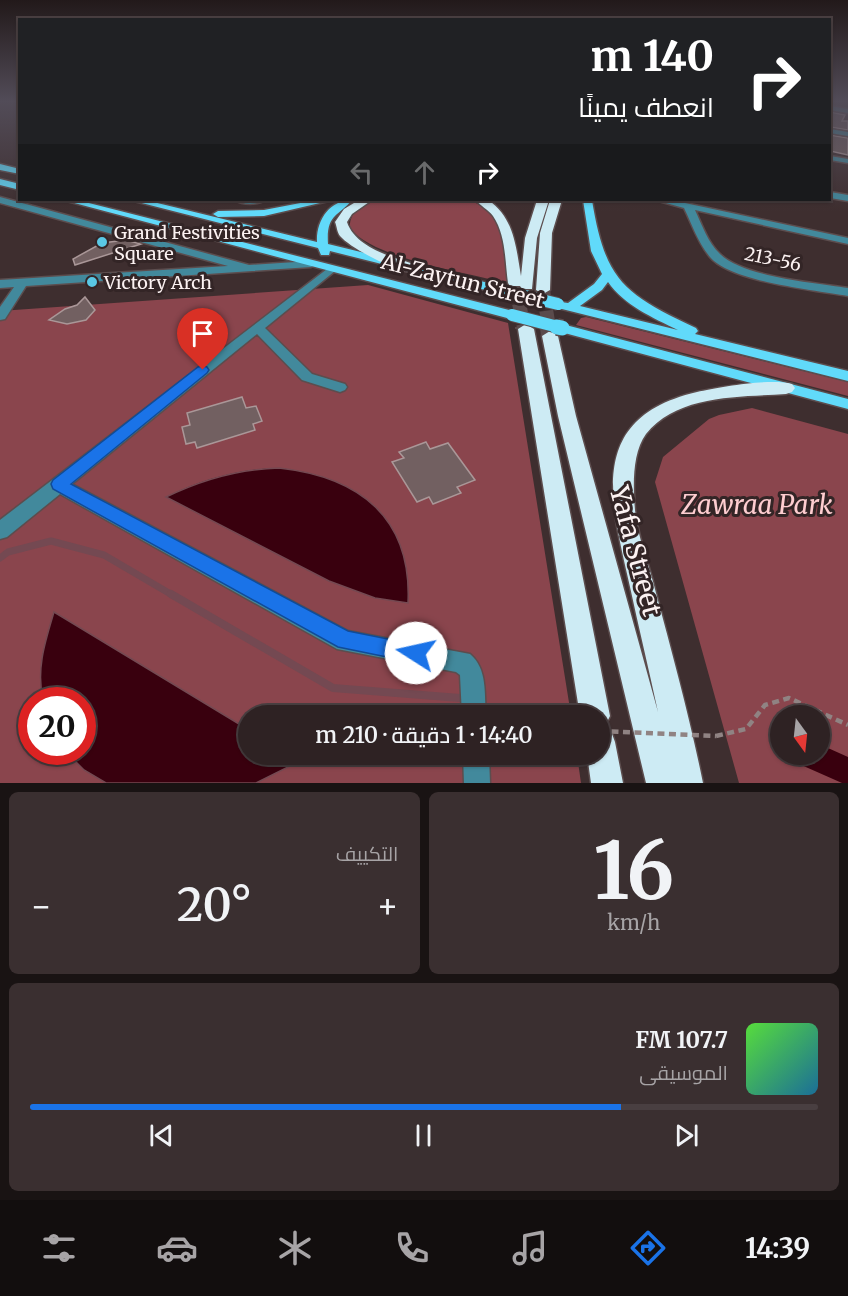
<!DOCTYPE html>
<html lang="ar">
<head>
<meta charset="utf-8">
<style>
	body { margin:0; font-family:Merriweather,Cairo,serif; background:#3a2f30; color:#f1f3f6; direction:rtl; height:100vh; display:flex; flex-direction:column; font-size:22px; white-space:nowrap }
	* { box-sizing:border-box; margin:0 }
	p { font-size:20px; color:#a7a4a6 }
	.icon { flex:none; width:33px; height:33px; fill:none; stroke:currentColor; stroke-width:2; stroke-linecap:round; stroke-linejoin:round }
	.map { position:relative; height:783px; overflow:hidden; direction:ltr }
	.side { display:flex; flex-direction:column; gap:9px; padding:9px; background:#191313; flex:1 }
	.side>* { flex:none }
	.top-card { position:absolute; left:18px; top:18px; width:813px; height:183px; border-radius:0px; box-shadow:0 2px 4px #0004,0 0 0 2px #493f41; direction:rtl; background:#202124; color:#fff; overflow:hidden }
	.needle { width:39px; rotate:165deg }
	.fabs { position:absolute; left:770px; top:705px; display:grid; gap:12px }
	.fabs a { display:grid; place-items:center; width:60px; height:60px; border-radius:50%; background:#2e2223; box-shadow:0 2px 4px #0004,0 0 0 2px #493f41; font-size:30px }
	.speed { position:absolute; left:18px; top:687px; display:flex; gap:12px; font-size:30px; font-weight:700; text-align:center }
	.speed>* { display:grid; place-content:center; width:78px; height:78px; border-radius:50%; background:#2e2223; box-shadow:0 2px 4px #0004,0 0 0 2px #493f41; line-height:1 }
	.speed .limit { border:9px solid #d22; background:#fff; color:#111 }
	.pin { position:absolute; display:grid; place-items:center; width:51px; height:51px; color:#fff; margin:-62px -26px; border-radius:50% 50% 50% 0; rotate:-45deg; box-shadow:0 0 6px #0007 }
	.pin .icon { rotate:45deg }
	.me { position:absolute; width:66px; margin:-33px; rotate:280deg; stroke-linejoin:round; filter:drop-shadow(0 0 4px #0008) }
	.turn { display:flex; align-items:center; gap:21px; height:126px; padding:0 18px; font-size:27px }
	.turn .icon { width:78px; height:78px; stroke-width:2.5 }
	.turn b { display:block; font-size:42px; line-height:51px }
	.lanes { display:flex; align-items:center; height:57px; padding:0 18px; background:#0003; justify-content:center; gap:30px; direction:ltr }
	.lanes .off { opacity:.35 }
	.big { font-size:45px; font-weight:600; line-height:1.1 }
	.side .widget { flex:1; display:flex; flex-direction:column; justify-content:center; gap:9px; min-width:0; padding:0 21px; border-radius:9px; background:#3a2f30 }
	.side .dial { align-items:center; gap:0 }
	.dial b { font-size:78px; line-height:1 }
	.song { display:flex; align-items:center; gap:18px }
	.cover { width:72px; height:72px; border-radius:9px; background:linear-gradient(135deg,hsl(110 70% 55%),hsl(200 70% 35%)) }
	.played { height:6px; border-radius:3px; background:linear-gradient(90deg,#1a73e8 75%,#493f41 75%) }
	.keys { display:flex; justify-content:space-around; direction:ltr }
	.heat { display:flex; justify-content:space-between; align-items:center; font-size:33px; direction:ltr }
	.side .tiles { flex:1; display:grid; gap:9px; grid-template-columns:1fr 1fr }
	.widget:last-child { grid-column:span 2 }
	.trip { position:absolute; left:238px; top:705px; width:372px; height:60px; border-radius:30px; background:#2e2223; box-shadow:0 2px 4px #0004,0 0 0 2px #493f41; font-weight:600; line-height:60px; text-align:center; direction:rtl }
	.dock { display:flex; height:96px; justify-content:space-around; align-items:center; background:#120e0e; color:#a7a4a6 }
	.dock .icon { width:42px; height:42px }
	.dock .on { color:#1a73e8 }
	.dock b { font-size:27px; color:#f1f3f6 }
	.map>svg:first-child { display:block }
	.green { fill:#8a454d; fill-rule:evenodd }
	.water { fill:#39000e; stroke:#744952; stroke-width:1.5 }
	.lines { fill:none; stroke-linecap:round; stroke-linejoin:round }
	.stream-far1 { stroke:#744952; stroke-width:7 }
	.stream { stroke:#744952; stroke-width:8 }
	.canal { fill:#39000e; fill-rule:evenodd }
	.building { fill:#726061; stroke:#aa9798; stroke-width:1.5 }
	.highway-tunnel-far1 { stroke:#5a4b4c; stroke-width:14; stroke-dasharray:14 7; stroke-linecap:butt }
	.highway-tunnel { stroke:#5a4b4c; stroke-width:18; stroke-dasharray:18 9; stroke-linecap:butt }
	.minor-casing { stroke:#5c4d4e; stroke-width:3 }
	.major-casing { stroke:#5c4d4e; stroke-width:3 }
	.highway-casing { stroke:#5c4d4e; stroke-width:3 }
	.path { stroke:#908383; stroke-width:4.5; stroke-dasharray:7 4.5; stroke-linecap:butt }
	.minor { fill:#42899c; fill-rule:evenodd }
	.major { fill:#61dafa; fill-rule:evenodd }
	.highway { fill:#cdebf4; fill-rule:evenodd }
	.major-bridge-far1-casing { stroke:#5c4d4e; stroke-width:14; stroke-linecap:butt }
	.major-bridge-casing { stroke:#5c4d4e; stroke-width:18; stroke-linecap:butt }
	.path-bridge { stroke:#908383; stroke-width:4.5; stroke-dasharray:7 4.5; stroke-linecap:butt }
	.major-bridge-far1 { stroke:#61dafa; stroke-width:12 }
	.major-bridge { stroke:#61dafa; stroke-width:15 }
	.route { fill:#1a73e8; stroke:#114b97; stroke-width:1.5 }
	.poi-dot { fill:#5ac8e5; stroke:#332526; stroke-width:2 }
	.labels { text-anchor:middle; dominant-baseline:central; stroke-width:6; stroke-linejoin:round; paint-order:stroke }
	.far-poi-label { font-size:18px; fill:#fcf2f2; stroke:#332526; text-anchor:start }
	.far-street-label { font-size:18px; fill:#fcf2f2; stroke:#332526 }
	.street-label { font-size:21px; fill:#fcf2f2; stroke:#332526 }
	.near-park-label { font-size:26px; font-style:italic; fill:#fecdd0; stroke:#332526 }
	.near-street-label { font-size:26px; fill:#fcf2f2; stroke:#332526 }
</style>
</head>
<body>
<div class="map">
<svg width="848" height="783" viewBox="0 0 848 783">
	<rect width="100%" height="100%" fill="#3e2e2f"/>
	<path class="green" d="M 378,200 L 469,200 C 507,214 503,247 507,281 L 502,282 C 464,272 372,258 350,228 C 349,210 364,205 378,200 Z
		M 368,285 L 508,323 L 571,715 L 249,716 L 249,754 L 577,755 L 581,783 L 0,783 L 0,311 ZM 32,700 L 82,700 L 82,752 L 32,752 Z
		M 586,317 L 848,382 L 848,396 L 576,325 L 581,318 Z
		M 752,408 L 848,434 L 848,783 L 739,783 L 655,482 L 663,457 L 709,419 L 719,415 ZM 780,716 L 819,716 L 819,754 L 780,754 Z"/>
	<path class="water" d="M 279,468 C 360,477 412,518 408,603 L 375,598 L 329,581 L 166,497 C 203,479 239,469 279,468 Z
		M 54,612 L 249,730 L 249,754 L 289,755 L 300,761 L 256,783 L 106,783 L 84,770 L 66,752 L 82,752 L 82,700 L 43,700 C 36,669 45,642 54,612 Z"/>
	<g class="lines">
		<path class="stream-far1" d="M 0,558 L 8,552 L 51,541 L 104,555 L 174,596"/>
		<path class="stream" d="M 171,594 L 333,688 L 460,698"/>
		<path class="canal" d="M 819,744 L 848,757 L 848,783 L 842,783 L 799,764 L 795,754 L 819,754 Z"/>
	</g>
	<path class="building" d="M 830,112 L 845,115 L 842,121 L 848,121 L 848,130 L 830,127 Z
		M 830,135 L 848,138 L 848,155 L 830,151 Z
		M 126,240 L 141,244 L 75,265 L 73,259 L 102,243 Z
		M 85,297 L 95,310 L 86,320 L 67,324 L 49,320 L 65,309 L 77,305 Z
		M 242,397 L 246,408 L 256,406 L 262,421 L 253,424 L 255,430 L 197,448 L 195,442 L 186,444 L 182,427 L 190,425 L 187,413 Z
		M 426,442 L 430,449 L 448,443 L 475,480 L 457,487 L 461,493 L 433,504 L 429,497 L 417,502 L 392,462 L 404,458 L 399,452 Z"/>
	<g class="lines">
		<path class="highway-tunnel-far1" d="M 515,283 L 524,328
			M 543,290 L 549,328"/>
		<path class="highway-tunnel" d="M 524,327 L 524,329
			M 549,327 L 550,336"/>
		<defs>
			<path id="minor" d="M 830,106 L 848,109 L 848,113 L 830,110 Z
				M 830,129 L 848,132 L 848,136 L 830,133 Z
				M 830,156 L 848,159 L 848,163 L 830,160 Z
				M 830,192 L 848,195 L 848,201 L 830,198 Z
				M 0,197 L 249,265 L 311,261 L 317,264 L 311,267 L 26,286 L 5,319 L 0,320 L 0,307 L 14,287 L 0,288 L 0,280 L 228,266 L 0,203 Z
				M 235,200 L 265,200 C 258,205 242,205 235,200 Z
				M 655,200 L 671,200 L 848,238 L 848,244 L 695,210 C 702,225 708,243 720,254 C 743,277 816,283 848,288 L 848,296 C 815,290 731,282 710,257 C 698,243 692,224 684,208 Z
				M 331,266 L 335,267 L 335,271 L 265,328 L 312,374 L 345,384 L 347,387 L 345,390 L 340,392 L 302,380 L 257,334 L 72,484 L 348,631 L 470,654 C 488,669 484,694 486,716 L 462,716 L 460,675 L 456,672 L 337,649 L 60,494 L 7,537 L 0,539 L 0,520 Z
				M 463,754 L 489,754 L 490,783 L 464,783 Z"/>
			<path id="major" d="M 0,164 L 20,169 L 20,174 L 0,170 Z
				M 0,179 L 20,184 L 20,190 L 0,185 Z
				M 63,200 L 77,200 L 517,312 L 518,315 L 517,318 L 507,318 Z
				M 130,200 L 145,200 L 317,242 C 316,220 330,200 352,200 C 338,217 326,214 328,244 L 513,289 L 515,292 L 509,296 L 330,251 L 329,255 L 321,255 L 318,248 Z
				M 316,200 L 333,200 L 264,216 L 218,217 L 213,214 L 218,211 L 264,210 Z
				M 583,200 L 592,200 C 605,281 624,294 696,328 L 698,331 L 695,334 L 848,371 L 848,381 L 554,307 L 552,304 L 554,301 L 568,303 L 594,284 L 602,274 L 591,251 ZM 608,282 C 624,305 653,318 678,330 L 580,306 L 602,290 Z
				M 562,324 L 848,399 L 848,409 L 557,331 L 555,328 Z"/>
			<path id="highway" d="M 359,200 L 372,200 L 352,214 L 347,222 C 356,249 396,258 420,266 L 422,269 L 420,272 C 403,276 351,249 340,236 C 337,232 337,227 335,222 L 344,209 Z
				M 476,200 L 488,200 C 514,217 516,247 521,276 L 525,238 L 537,200 L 549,200 L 537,238 L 532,289 L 522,289 L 520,286 L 510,286 L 508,283 C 505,262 506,235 493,216 C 488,209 480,206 476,200 Z
				M 550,200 L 562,200 L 552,233 L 550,290 L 543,294 L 536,290 L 540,233 Z
				M 526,324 L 534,329 L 610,716 L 605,726 L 602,728 L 611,731 L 615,742 L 623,783 L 591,783 L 587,754 L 600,754 L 600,716 L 580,716 L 518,329 Z
				M 550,331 L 558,336 L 576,416 L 658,712 C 649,670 639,629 630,587 C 611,502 585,418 697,392 C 720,387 771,378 792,384 L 795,388 L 792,392 L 786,394 C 740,397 678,394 646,434 C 632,453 633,487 635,510 C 637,536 650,567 656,593 C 673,656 690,719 703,783 L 646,783 L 558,416 L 542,336 Z"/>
		</defs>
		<use href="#minor" class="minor-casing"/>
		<use href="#major" class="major-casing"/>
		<use href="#highway" class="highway-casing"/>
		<path class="path" d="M 716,736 L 746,729 L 765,705 L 789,698 L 848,725"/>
		<use href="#minor" class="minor"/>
		<use href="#major" class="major"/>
		<use href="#highway" class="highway"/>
		<defs>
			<path id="major-bridge-far1" d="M 509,292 L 558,304
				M 512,315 L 562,328"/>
			<path id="major-bridge" d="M 557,327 L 562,328"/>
		</defs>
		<use href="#major-bridge-far1" class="major-bridge-far1-casing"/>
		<use href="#major-bridge" class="major-bridge-casing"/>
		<path class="path-bridge" d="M 600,731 L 716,736"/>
		<use href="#major-bridge-far1" class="major-bridge-far1"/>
		<use href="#major-bridge" class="major-bridge"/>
	</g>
	<linearGradient id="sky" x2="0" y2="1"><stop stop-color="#22191a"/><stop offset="0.48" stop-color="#524c58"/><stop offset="1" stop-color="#524c58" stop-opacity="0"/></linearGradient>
	<rect width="848" height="211" fill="url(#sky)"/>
	<path class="route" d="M 203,366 L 207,367 L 209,370 L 207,373 L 71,484 L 348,631 L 423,646 L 426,653 L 423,660 L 416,663 L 338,647 L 53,489 L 51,484 L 53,480 L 198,367 Z"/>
	<g class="poi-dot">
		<circle cx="102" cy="242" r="6"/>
		<circle cx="92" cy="282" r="6"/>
	</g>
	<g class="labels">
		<g class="far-poi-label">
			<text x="114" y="232">Grand Festivities<tspan x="114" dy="21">Square</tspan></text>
			<text x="104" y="282">Victory Arch</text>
		</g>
		<g class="far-street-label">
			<text transform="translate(773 259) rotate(12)">213-56</text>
		</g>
		<g class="street-label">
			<text transform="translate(463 281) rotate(14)">Al-Zaytun Street</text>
		</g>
		<g class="near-park-label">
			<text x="757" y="504">Zawraa Park</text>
		</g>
		<g class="near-street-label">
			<text transform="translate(636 551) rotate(75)">Yafa Street</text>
		</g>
	</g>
</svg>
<div class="fabs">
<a><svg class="needle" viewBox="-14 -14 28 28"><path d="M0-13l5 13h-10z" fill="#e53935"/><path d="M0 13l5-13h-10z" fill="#a7a4a6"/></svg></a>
</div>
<div class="speed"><div class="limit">20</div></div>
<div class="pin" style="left:203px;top:370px;background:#d93025"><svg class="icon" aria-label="arrive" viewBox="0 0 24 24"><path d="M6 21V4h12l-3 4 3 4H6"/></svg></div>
<svg class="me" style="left:416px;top:653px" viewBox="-20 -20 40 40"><circle r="19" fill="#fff"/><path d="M0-13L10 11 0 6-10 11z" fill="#1a73e8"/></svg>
<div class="trip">14:40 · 1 دقيقة · 210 m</div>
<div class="top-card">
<div class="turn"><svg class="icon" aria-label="right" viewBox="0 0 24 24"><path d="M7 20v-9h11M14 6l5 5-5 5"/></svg><div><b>140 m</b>انعطف يمينًا</div></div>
<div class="lanes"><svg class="icon off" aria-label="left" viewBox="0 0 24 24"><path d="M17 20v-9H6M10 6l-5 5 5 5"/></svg><svg class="icon off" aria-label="ahead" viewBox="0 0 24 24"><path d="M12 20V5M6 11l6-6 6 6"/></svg><svg class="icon" aria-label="right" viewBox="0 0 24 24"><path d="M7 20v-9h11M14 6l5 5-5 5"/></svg></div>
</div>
</div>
<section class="side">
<div class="tiles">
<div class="widget dial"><b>16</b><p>km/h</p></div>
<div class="widget"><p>التكييف</p>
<div class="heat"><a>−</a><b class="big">20°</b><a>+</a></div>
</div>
<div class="widget">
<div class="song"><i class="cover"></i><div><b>107.7 FM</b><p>الموسيقى</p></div></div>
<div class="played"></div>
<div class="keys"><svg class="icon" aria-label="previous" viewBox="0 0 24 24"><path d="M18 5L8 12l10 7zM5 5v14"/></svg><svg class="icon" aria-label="pause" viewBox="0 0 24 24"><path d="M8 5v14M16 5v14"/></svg><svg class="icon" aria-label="next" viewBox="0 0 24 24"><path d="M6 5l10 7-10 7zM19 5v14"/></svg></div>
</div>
</div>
</section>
<nav class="dock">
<b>14:39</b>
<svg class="icon on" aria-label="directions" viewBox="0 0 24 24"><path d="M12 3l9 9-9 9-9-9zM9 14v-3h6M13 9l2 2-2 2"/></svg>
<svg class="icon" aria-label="music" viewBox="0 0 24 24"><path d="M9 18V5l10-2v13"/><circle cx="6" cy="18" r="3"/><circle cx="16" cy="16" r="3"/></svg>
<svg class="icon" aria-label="phone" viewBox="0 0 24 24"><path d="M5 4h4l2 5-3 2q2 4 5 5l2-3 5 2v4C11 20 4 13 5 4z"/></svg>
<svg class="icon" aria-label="climate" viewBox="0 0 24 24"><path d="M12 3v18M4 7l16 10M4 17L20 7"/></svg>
<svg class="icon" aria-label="car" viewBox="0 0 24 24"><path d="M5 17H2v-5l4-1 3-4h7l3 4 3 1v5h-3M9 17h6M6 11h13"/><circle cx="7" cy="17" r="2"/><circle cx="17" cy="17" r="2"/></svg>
<svg class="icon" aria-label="filters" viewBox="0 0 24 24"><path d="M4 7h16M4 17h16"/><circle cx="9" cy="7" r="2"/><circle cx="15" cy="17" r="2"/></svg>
</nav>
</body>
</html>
